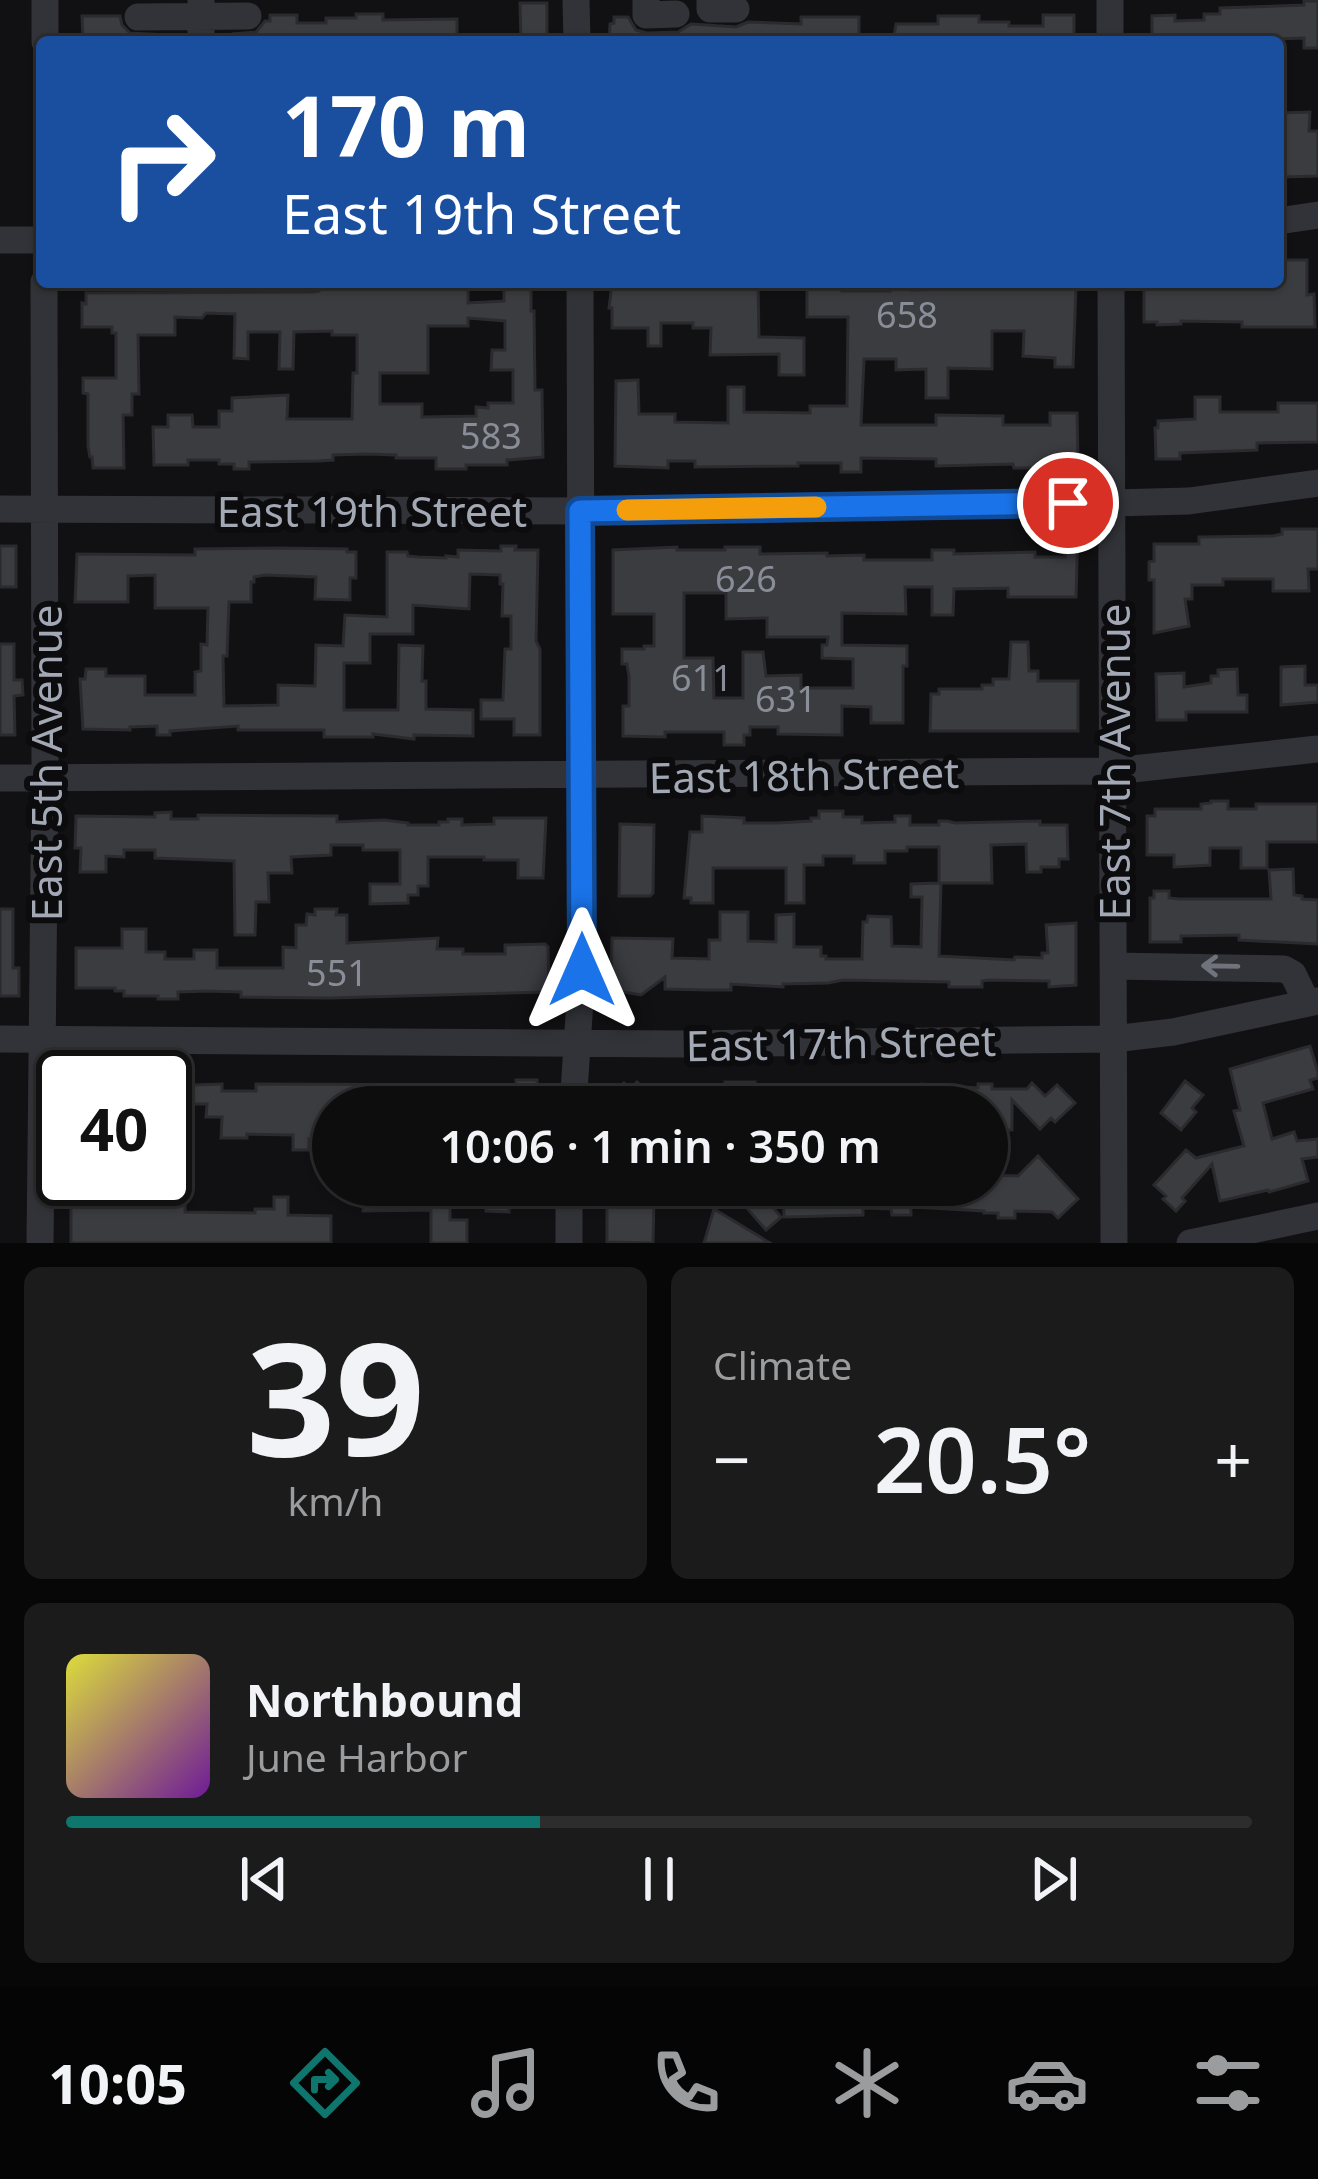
<!DOCTYPE html>
<html lang="en">
<head>
<meta charset="utf-8">
<style>
	body { margin:0; font-family:"Noto Sans",sans-serif; background:#1b1b1c; color:#f1f3f6; height:100vh; display:flex; flex-direction:column; font-size:45px; white-space:nowrap }
	* { box-sizing:border-box; margin:0 }
	p { font-size:39px; color:#9a9c9e }
	.icon { flex:none; width:66px; height:66px; fill:none; stroke:currentColor; stroke-width:2; stroke-linecap:round; stroke-linejoin:round }
	.map { position:relative; height:1243px; overflow:hidden }
	.drawer { display:flex; flex-direction:column; gap:24px; padding:24px; background:#070708; flex:1 }
	.drawer>* { flex:none }
	.hud { position:absolute; left:36px; top:36px; width:1248px; height:252px; border-radius:12px; box-shadow:0 3px 9px #0004,0 0 0 3px #2d2d2e; background:#1a4fa0; color:#fff; overflow:hidden }
	.speed { position:absolute; left:36px; top:1050px; display:flex; gap:24px; font-size:60px; font-weight:700; text-align:center }
	.speed>* { display:grid; place-content:center; width:156px; height:156px; border-radius:50%; background:#0d0d0e; box-shadow:0 3px 9px #0004,0 0 0 3px #2d2d2e; line-height:1 }
	.speed .limit { border:6px solid #111; border-radius:18px; background:#fff; color:#111 }
	.pin { position:absolute; display:grid; place-items:center; width:102px; height:102px; color:#fff; margin:-51px; border:6px solid #fff; border-radius:50%; box-shadow:0 3px 12px #0007 }
	.me { position:absolute; width:132px; margin:-66px; rotate:0deg; stroke-linejoin:round; filter:drop-shadow(0 0 9px #0008) }
	.turn { display:flex; align-items:center; gap:42px; height:252px; padding:0 48px; font-size:54px }
	.turn .icon { width:156px; height:156px; stroke-width:2.5 }
	.turn b { display:block; font-size:84px; line-height:102px }
	.big { font-size:90px; font-weight:600; line-height:1.1 }
	.drawer .widget { flex:1; display:flex; flex-direction:column; justify-content:center; gap:18px; min-width:0; padding:0 42px; border-radius:18px; background:#1b1b1c }
	.drawer .dial { align-items:center; gap:0 }
	.dial b { font-size:156px; line-height:1 }
	.song { display:flex; align-items:center; gap:36px }
	.cover { width:144px; height:144px; border-radius:18px; background:linear-gradient(135deg,hsl(60 70% 55%),hsl(280 70% 35%)) }
	.played { height:12px; border-radius:6px; background:linear-gradient(90deg,#0f766e 40%,#2d2d2e 40%) }
	.keys { display:flex; justify-content:space-around; direction:ltr }
	.heat { display:flex; justify-content:space-between; align-items:center; font-size:66px; direction:ltr }
	.drawer .tiles { flex:1; display:grid; gap:24px; grid-template-columns:1fr 1fr }
	.widget:last-child { grid-column:span 2 }
	.trip { position:absolute; left:312px; top:1086px; width:696px; height:120px; border-radius:60px; background:#0d0d0e; box-shadow:0 3px 9px #0004,0 0 0 3px #2d2d2e; font-weight:600; line-height:120px; text-align:center }
	.dock { display:flex; height:192px; justify-content:space-around; align-items:center; background:#050506; color:#9a9c9e }
	.dock .icon { width:84px; height:84px }
	.dock .current { color:#0f766e }
	.dock b { font-size:54px; color:#f1f3f6 }
	.map>svg:first-child { display:block }
	.building { fill:#3b3c40; stroke:#2b2b2f; stroke-width:3; fill-rule:evenodd }
	.lines { fill:none; stroke-linecap:round; stroke-linejoin:round }
	.minor { stroke:#323338; stroke-width:27 }
	.oneway { stroke:#70737c }
	.route-casing { stroke:#114b97; stroke-width:30 }
	.route { stroke:#1a73e8; stroke-width:21 }
	.slow { stroke:#f59e0b; stroke-width:21 }
	.labels { text-anchor:middle; dominant-baseline:central; stroke-width:12; stroke-linejoin:round; paint-order:stroke }
	.number-label { font-size:36px; fill:#888d97 }
	.street-label { font-size:42px; fill:#a2a8b4; stroke:#0c0c0e }
</style>
</head>
<body>
<div class="map">
<svg width="1318" height="1243" viewBox="0 0 1318 1243">
	<rect width="100%" height="100%" fill="#111113"/>
	<path class="building" d="M 1304,1 L 1318,1 L 1318,48 L 1304,48 L 1304,38 L 1277,39 L 1277,42 L 1152,42 L 1152,16 L 1175,15 L 1175,21 L 1204,20 L 1204,14 L 1220,14 L 1220,8 L 1304,5 Z
		M 520,3 L 547,3 L 547,42 L 521,42 Z
		M 356,14 L 383,14 L 383,20 L 457,19 L 457,42 L 233,42 L 233,34 L 256,32 L 265,21 L 270,21 L 270,15 L 297,15 L 297,23 L 326,23 L 326,18 L 356,18 Z
		M 1043,15 L 1074,15 L 1074,42 L 893,42 L 896,24 L 938,24 L 938,16 L 979,16 L 979,22 L 1009,22 L 1009,26 L 1043,26 Z
		M 82,16 L 120,16 L 122,25 L 130,33 L 167,35 L 167,42 L 83,42 Z
		M 614,17 L 628,17 L 636,30 L 647,33 L 678,32 L 691,24 L 736,27 L 748,22 L 801,24 L 801,17 L 859,17 L 859,42 L 609,42 L 610,24 L 614,23 Z
		M 1310,112 L 1309,131 L 1318,131 L 1318,176 L 1282,177 L 1282,173 L 1278,173 L 1278,113 Z
		M 1284,260 L 1307,260 L 1307,295 L 1314,294 L 1315,327 L 1242,327 L 1242,322 L 1181,321 L 1181,324 L 1157,325 L 1157,322 L 1144,322 L 1144,282 L 1278,282 L 1278,278 L 1284,278 Z
		M 890,282 L 912,282 L 912,290 L 950,289 L 950,285 L 971,285 L 971,282 L 993,282 L 993,287 L 1076,287 L 1073,367 L 1055,367 L 1055,358 L 1023,356 L 1024,331 L 992,331 L 992,369 L 948,368 L 948,398 L 926,398 L 926,369 L 896,370 L 896,359 L 864,359 L 861,425 L 936,425 L 936,415 L 1003,416 L 1003,425 L 1050,425 L 1050,413 L 1077,413 L 1078,460 L 1066,460 L 1066,465 L 1045,466 L 1045,468 L 1014,468 L 1013,464 L 936,466 L 936,459 L 861,458 L 861,472 L 841,472 L 841,463 L 798,463 L 798,466 L 695,467 L 695,461 L 668,461 L 668,468 L 615,466 L 616,381 L 638,380 L 639,414 L 675,414 L 675,422 L 728,423 L 728,387 L 744,387 L 744,412 L 810,413 L 810,406 L 847,406 L 848,317 L 807,317 L 807,285 L 842,285 L 842,291 L 890,291 Z
		M 447,284 L 447,287 L 468,288 L 468,303 L 504,301 L 504,284 L 531,284 L 531,311 L 534,311 L 535,390 L 542,390 L 543,457 L 507,460 L 507,465 L 466,465 L 466,469 L 436,469 L 436,458 L 396,458 L 396,455 L 367,454 L 333,455 L 333,460 L 319,461 L 249,462 L 249,469 L 234,469 L 234,464 L 219,464 L 219,460 L 188,460 L 188,465 L 154,465 L 153,427 L 168,427 L 168,415 L 192,415 L 193,427 L 219,427 L 219,411 L 232,411 L 232,398 L 288,395 L 287,419 L 352,419 L 353,373 L 357,373 L 357,335 L 332,335 L 332,331 L 294,332 L 293,369 L 279,369 L 280,332 L 248,332 L 248,359 L 234,358 L 235,314 L 206,313 L 202,318 L 175,317 L 175,335 L 138,335 L 139,394 L 132,394 L 132,415 L 123,415 L 124,468 L 93,468 L 92,457 L 90,457 L 88,446 L 88,394 L 83,393 L 83,378 L 116,378 L 116,333 L 112,333 L 112,327 L 82,327 L 82,303 L 86,304 L 86,293 L 313,292 L 319,291 L 319,285 L 347,285 L 347,289 ZM 468,318 L 505,321 L 505,350 L 492,350 L 491,370 L 513,370 L 513,403 L 488,403 L 488,408 L 476,407 L 476,416 L 422,417 L 422,404 L 380,404 L 380,373 L 428,373 L 428,326 L 468,326 Z
		M 612,284 L 758,285 L 759,337 L 804,338 L 804,375 L 779,375 L 779,354 L 710,355 L 711,328 L 693,328 L 693,323 L 661,323 L 661,346 L 648,346 L 648,328 L 612,328 L 612,308 L 609,308 Z
		M 1195,397 L 1220,397 L 1220,412 L 1278,412 L 1278,403 L 1318,403 L 1318,442 L 1257,443 L 1257,450 L 1180,453 L 1180,459 L 1156,459 L 1155,428 L 1158,428 L 1158,421 L 1195,419 Z
		M 1066,529 L 1078,529 L 1076,597 L 1008,597 L 1008,588 L 954,589 L 953,615 L 932,615 L 932,587 L 905,587 L 906,614 L 842,613 L 842,645 L 907,646 L 907,666 L 903,666 L 903,723 L 871,723 L 871,707 L 842,706 L 842,735 L 778,734 L 778,727 L 750,727 L 750,735 L 744,735 L 744,745 L 724,745 L 724,732 L 665,732 L 665,737 L 623,736 L 623,706 L 629,706 L 629,676 L 627,664 L 622,664 L 622,649 L 644,649 L 644,646 L 654,646 L 654,614 L 613,614 L 613,550 L 677,547 L 677,550 L 725,550 L 725,547 L 760,547 L 760,554 L 827,553 L 827,556 L 864,555 L 864,560 L 932,560 L 932,550 L 954,550 L 954,554 L 1035,552 L 1035,557 L 1065,557 ZM 684,593 L 726,593 L 726,619 L 767,618 L 767,637 L 828,637 L 827,645 L 822,645 L 822,658 L 853,659 L 853,688 L 801,688 L 801,675 L 766,676 L 763,652 L 743,652 L 743,698 L 714,698 L 713,658 L 684,658 Z
		M 1282,529 L 1318,529 L 1318,569 L 1308,569 L 1309,591 L 1273,591 L 1273,579 L 1223,579 L 1223,585 L 1192,585 L 1192,599 L 1185,599 L 1189,626 L 1154,633 L 1154,580 L 1149,580 L 1149,562 L 1154,561 L 1154,544 L 1199,544 L 1199,537 L 1273,536 L 1282,534 Z
		M 0,546 L 16,546 L 16,587 L 0,587 Z
		M 501,546 L 516,546 L 515,550 L 538,550 L 536,641 L 540,649 L 540,735 L 514,735 L 514,719 L 481,719 L 481,700 L 503,700 L 505,649 L 511,649 L 511,616 L 502,616 L 503,584 L 500,584 L 500,575 L 470,574 L 469,609 L 413,605 L 413,634 L 370,634 L 370,663 L 344,663 L 344,710 L 398,710 L 399,645 L 423,646 L 422,681 L 426,681 L 426,709 L 473,710 L 473,736 L 414,735 L 414,739 L 373,734 L 373,737 L 324,737 L 324,730 L 238,730 L 238,726 L 170,731 L 170,735 L 157,735 L 157,726 L 130,727 L 130,730 L 83,729 L 80,679 L 85,679 L 86,669 L 106,669 L 106,676 L 145,676 L 145,695 L 195,695 L 195,672 L 201,671 L 201,644 L 207,645 L 208,608 L 155,608 L 155,575 L 128,576 L 128,602 L 75,602 L 77,554 L 195,555 L 195,549 L 278,548 L 347,549 L 347,552 L 356,552 L 356,578 L 350,578 L 350,600 L 315,599 L 316,577 L 265,575 L 254,577 L 254,582 L 251,582 L 251,602 L 229,602 L 227,656 L 223,656 L 224,706 L 278,705 L 278,685 L 315,686 L 316,645 L 343,646 L 345,615 L 387,617 L 387,552 L 407,552 L 408,556 L 418,557 L 446,558 L 446,556 L 458,557 L 458,550 L 501,551 Z
		M 1011,642 L 1028,642 L 1029,671 L 1038,671 L 1038,681 L 1078,681 L 1078,731 L 930,731 L 931,694 L 939,694 L 939,689 L 982,689 L 982,685 L 993,685 L 993,679 L 1009,679 Z
		M 0,644 L 14,644 L 14,680 L 22,680 L 23,695 L 14,696 L 15,735 L 0,735 Z
		M 1305,666 L 1305,685 L 1318,685 L 1318,702 L 1281,705 L 1281,667 Z
		M 1237,669 L 1238,695 L 1247,695 L 1247,712 L 1186,712 L 1186,720 L 1157,720 L 1156,674 L 1184,673 L 1184,687 L 1211,683 L 1211,676 L 1218,676 L 1218,670 Z
		M 1211,801 L 1228,801 L 1228,809 L 1256,809 L 1256,804 L 1318,804 L 1318,842 L 1267,842 L 1267,868 L 1241,868 L 1241,848 L 1210,848 L 1210,865 L 1194,866 L 1174,867 L 1174,855 L 1147,855 L 1147,816 L 1155,816 L 1155,809 L 1201,809 L 1201,804 L 1211,803 Z
		M 819,811 L 843,811 L 843,817 L 862,817 L 862,823 L 895,822 L 895,816 L 910,816 L 910,825 L 939,825 L 939,821 L 947,821 L 955,823 L 1040,821 L 1040,825 L 1067,825 L 1068,859 L 1059,859 L 1059,867 L 1041,867 L 1041,872 L 1027,872 L 1026,844 L 991,845 L 992,883 L 941,883 L 939,956 L 1014,960 L 1015,957 L 1042,958 L 1042,953 L 1048,953 L 1046,925 L 1076,923 L 1076,985 L 1049,987 L 1049,981 L 988,980 L 982,981 L 982,987 L 949,987 L 949,982 L 843,980 L 828,983 L 783,984 L 783,987 L 731,984 L 731,990 L 709,990 L 665,989 L 665,977 L 641,995 L 611,990 L 612,938 L 673,939 L 672,958 L 709,959 L 709,940 L 720,940 L 720,912 L 748,912 L 748,941 L 776,942 L 776,915 L 794,914 L 794,947 L 821,947 L 821,956 L 826,956 L 826,959 L 862,959 L 863,922 L 867,922 L 868,916 L 891,917 L 892,946 L 921,947 L 922,897 L 911,897 L 911,884 L 939,883 L 939,847 L 907,847 L 907,851 L 885,851 L 885,863 L 854,863 L 854,856 L 823,856 L 823,865 L 804,865 L 804,903 L 786,903 L 786,868 L 713,868 L 713,903 L 691,903 L 691,898 L 684,898 L 690,832 L 702,832 L 702,816 L 744,818 L 744,823 L 778,823 L 811,821 L 811,818 L 819,818 Z
		M 171,812 L 171,819 L 198,819 L 198,815 L 337,816 L 337,822 L 384,820 L 408,823 L 408,825 L 439,825 L 439,822 L 448,822 L 448,819 L 462,819 L 462,825 L 494,824 L 494,818 L 546,818 L 543,878 L 518,878 L 518,860 L 484,860 L 484,857 L 428,857 L 428,886 L 418,886 L 418,895 L 408,895 L 408,903 L 370,904 L 370,884 L 400,884 L 400,850 L 363,850 L 363,845 L 331,845 L 331,855 L 291,857 L 292,873 L 268,873 L 269,902 L 256,902 L 255,935 L 235,935 L 234,861 L 155,858 L 155,850 L 124,850 L 124,857 L 106,856 L 106,872 L 80,872 L 81,848 L 75,848 L 76,816 L 155,817 L 155,813 Z
		M 620,824 L 654,825 L 653,893 L 650,896 L 619,896 Z
		M 1293,869 L 1294,895 L 1302,896 L 1302,899 L 1318,900 L 1318,944 L 1239,940 L 1239,935 L 1181,936 L 1181,942 L 1150,942 L 1150,898 L 1154,898 L 1154,891 L 1169,891 L 1169,898 L 1179,899 L 1271,899 L 1269,870 Z
		M 0,909 L 13,909 L 13,968 L 19,968 L 19,996 L 0,996 Z
		M 315,909 L 337,909 L 336,915 L 347,915 L 347,943 L 438,938 L 437,949 L 463,949 L 463,954 L 505,954 L 505,945 L 545,944 L 548,947 L 549,992 L 330,998 L 241,997 L 241,992 L 207,991 L 178,992 L 178,999 L 158,999 L 158,996 L 124,996 L 124,991 L 115,991 L 115,988 L 76,988 L 76,948 L 122,948 L 122,929 L 146,929 L 146,952 L 165,952 L 165,959 L 194,959 L 194,950 L 217,950 L 217,968 L 283,968 L 283,947 L 296,948 L 296,925 L 306,925 L 307,914 L 315,915 Z
		M 1310,1046 L 1318,1072 L 1318,1078 L 1310,1080 L 1313,1089 L 1263,1103 L 1272,1139 L 1294,1132 L 1297,1141 L 1318,1139 L 1318,1157 L 1302,1159 L 1308,1181 L 1269,1192 L 1268,1190 L 1220,1201 L 1212,1164 L 1182,1198 L 1185,1201 L 1176,1211 L 1163,1199 L 1166,1196 L 1154,1185 L 1186,1150 L 1196,1158 L 1244,1146 L 1234,1111 L 1240,1110 L 1230,1069 Z
		M 516,1080 L 537,1080 L 537,1107 L 333,1107 L 333,1139 L 309,1139 L 309,1150 L 293,1150 L 293,1135 L 247,1134 L 247,1138 L 221,1138 L 222,1117 L 206,1117 L 207,1104 L 179,1104 L 182,1152 L 165,1152 L 165,1086 L 222,1084 L 222,1091 L 256,1091 L 256,1084 L 516,1085 Z
		M 1185,1081 L 1203,1095 L 1192,1108 L 1196,1112 L 1181,1130 L 1161,1113 Z
		M 637,1082 L 651,1096 L 640,1107 L 601,1107 L 624,1083 L 630,1089 Z
		M 725,1082 L 755,1082 L 755,1089 L 798,1091 L 801,1092 L 801,1107 L 687,1107 L 687,1087 L 725,1088 Z
		M 1032,1083 L 1045,1096 L 1057,1085 L 1075,1103 L 1055,1122 L 1051,1118 L 1040,1129 L 1012,1100 L 1012,1130 L 987,1130 L 987,1107 L 833,1107 L 833,1088 L 894,1089 L 894,1093 L 922,1092 L 922,1084 L 978,1088 L 978,1084 L 992,1084 L 992,1089 L 1027,1089 Z
		M 1038,1156 L 1078,1199 L 1058,1218 L 1052,1212 L 1015,1211 L 1015,1218 L 998,1218 L 998,1213 L 984,1213 L 984,1211 L 911,1207 L 911,1215 L 892,1215 L 891,1209 L 863,1208 L 863,1215 L 784,1217 L 783,1185 L 987,1185 L 987,1175 L 1018,1176 Z
		M 98,1179 L 121,1179 L 121,1191 L 150,1191 L 150,1201 L 185,1201 L 185,1212 L 255,1213 L 255,1209 L 274,1209 L 274,1197 L 288,1197 L 288,1215 L 331,1216 L 331,1243 L 71,1243 L 71,1184 L 98,1184 Z
		M 357,1185 L 450,1185 L 450,1220 L 467,1220 L 467,1243 L 431,1243 L 431,1210 L 363,1211 L 364,1202 L 357,1202 Z
		M 486,1185 L 509,1185 L 509,1212 L 486,1211 Z
		M 610,1185 L 633,1185 L 633,1197 L 654,1198 L 653,1243 L 607,1242 L 607,1197 L 610,1197 Z
		M 727,1185 L 754,1185 L 781,1217 L 766,1230 Z
		M 714,1209 L 770,1243 L 704,1243 Z"/>
	<g class="lines">
		<path class="minor" d="M 201,0 L 201,42
			M 576,0 L 577,42
			M 646,0 L 646,15 L 676,14
			M 710,0 L 710,9 L 736,9
			M 1110,0 L 1110,42
			M 138,17 L 248,16
			M 45,42 L 45,0
			M 1278,221 L 1318,215
			M 0,240 L 42,240
			M 1111,282 L 1114,1243
			M 0,509 L 581,511 L 1112,503 L 1189,501 L 1318,483
			M 0,778 L 1114,771 L 1318,749
			M 1113,966 L 1284,969 L 1293,974 L 1307,1003
			M 0,1039 L 676,1044 L 1113,1039 L 1173,1032 L 1318,1001
			M 573,1107 L 582,970 L 580,282
			M 40,1243 L 45,779 L 44,282
			M 569,1243 L 569,1185
			M 1190,1243 L 1318,1216"/>
	</g>
	<defs><path id="oneway-shaft" d="M-6 0H5M1.5-3L5.5 0L1.5 3" fill="none" stroke-width="1.6" stroke-linecap="round" stroke-linejoin="round" transform="scale(3)"/></defs>
	<use class="oneway" href="#oneway-shaft" transform="translate(1220 966) rotate(-179)"/>
	<g class="lines">
		<defs>
			<path id="route" d="M 582,970 L 580,511 L 1068,503"/>
		</defs>
		<use href="#route" class="route-casing"/>
		<use href="#route" class="route"/>
		<path class="slow" d="M 627,510 L 816,507"/>
	</g>
	<g class="labels">
		<g class="number-label">
			<text x="907" y="314">658</text>
			<text x="491" y="435">583</text>
			<text x="746" y="578">626</text>
			<text x="702" y="677">611</text>
			<text x="786" y="698">631</text>
			<text x="337" y="972">551</text>
		</g>
		<g class="street-label">
			<text x="372" y="510">East 19th Street</text>
			<text transform="translate(1113 762) rotate(-90)">East 7th Avenue</text>
			<text transform="translate(45 763) rotate(-90)">East 5th Avenue</text>
			<text transform="translate(804 774) rotate(-1)">East 18th Street</text>
			<text transform="translate(841 1042) rotate(-1)">East 17th Street</text>
		</g>
	</g>
</svg>
<div class="speed"><div class="limit">40</div></div>
<div class="pin" style="left:1068px;top:503px;background:#d93025"><svg class="icon" aria-label="arrive" viewBox="0 0 24 24"><path d="M6 21V4h12l-3 4 3 4H6"/></svg></div>
<svg class="me" style="left:582px;top:970px" viewBox="-20 -20 40 40"><path d="M0-17L14 15 0 8-14 15z" fill="#1a73e8" stroke="#fff" stroke-width="4"/></svg>
<div class="trip">10:06 · 1 min · 350 m</div>
<div class="hud">
<div class="turn"><svg class="icon" aria-label="right" viewBox="0 0 24 24"><path d="M7 20v-9h11M14 6l5 5-5 5"/></svg><div><b>170 m</b>East 19th Street</div></div>
</div>
</div>
<section class="drawer">
<div class="tiles">
<div class="widget dial"><b>39</b><p>km/h</p></div>
<div class="widget"><p>Climate</p>
<div class="heat"><a>−</a><b class="big">20.5°</b><a>+</a></div>
</div>
<div class="widget">
<div class="song"><i class="cover"></i><div><b>Northbound</b><p>June Harbor</p></div></div>
<div class="played"></div>
<div class="keys"><svg class="icon" aria-label="previous" viewBox="0 0 24 24"><path d="M18 5L8 12l10 7zM5 5v14"/></svg><svg class="icon" aria-label="pause" viewBox="0 0 24 24"><path d="M8 5v14M16 5v14"/></svg><svg class="icon" aria-label="next" viewBox="0 0 24 24"><path d="M6 5l10 7-10 7zM19 5v14"/></svg></div>
</div>
</div>
</section>
<nav class="dock">
<b>10:05</b>
<svg class="icon current" aria-label="directions" viewBox="0 0 24 24"><path d="M12 3l9 9-9 9-9-9zM9 14v-3h6M13 9l2 2-2 2"/></svg>
<svg class="icon" aria-label="music" viewBox="0 0 24 24"><path d="M9 18V5l10-2v13"/><circle cx="6" cy="18" r="3"/><circle cx="16" cy="16" r="3"/></svg>
<svg class="icon" aria-label="phone" viewBox="0 0 24 24"><path d="M5 4h4l2 5-3 2q2 4 5 5l2-3 5 2v4C11 20 4 13 5 4z"/></svg>
<svg class="icon" aria-label="climate" viewBox="0 0 24 24"><path d="M12 3v18M4 7l16 10M4 17L20 7"/></svg>
<svg class="icon" aria-label="car" viewBox="0 0 24 24"><path d="M5 17H2v-5l4-1 3-4h7l3 4 3 1v5h-3M9 17h6M6 11h13"/><circle cx="7" cy="17" r="2"/><circle cx="17" cy="17" r="2"/></svg>
<svg class="icon" aria-label="filters" viewBox="0 0 24 24"><path d="M4 7h16M4 17h16"/><circle cx="9" cy="7" r="2"/><circle cx="15" cy="17" r="2"/></svg>
</nav>
</body>
</html>
